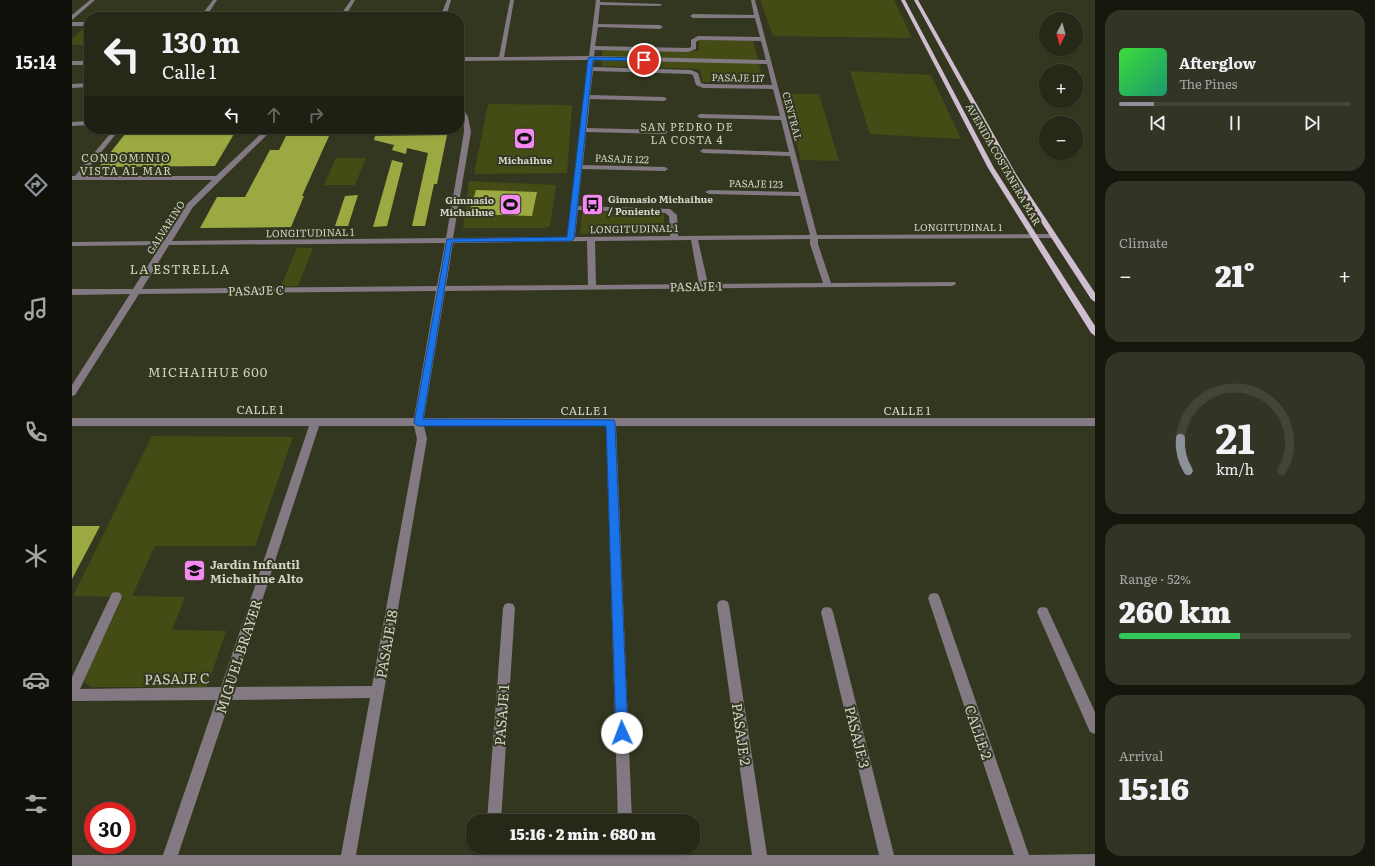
<!DOCTYPE html>
<html lang="en">
<head>
<meta charset="utf-8">
<style>
	body { margin:0; font-family:Literata,serif; background:#323525; color:#f1f3f6; height:100vh; display:flex; flex-direction:column; font-size:15px; white-space:nowrap }
	* { box-sizing:border-box; margin:0 }
	p { font-size:13px; color:#a4a6a2 }
	.icon { flex:none; width:22px; height:22px; fill:none; stroke:currentColor; stroke-width:2; stroke-linecap:round; stroke-linejoin:round }
	.map { position:relative; flex:1; overflow:hidden }
	.details { display:flex; flex-direction:column; gap:10px; padding:10px; background:#15170d; width:280px }
	.details>* { flex:none }
	.guide { position:absolute; left:12px; top:12px; width:380px; height:122px; border-radius:16px; box-shadow:0 1px 3px #0004,0 0 0 1px #424537; background:#262918; color:#f1f3f6; overflow:hidden }
	.needle { width:26px; rotate:186deg }
	.buttons { position:absolute; left:967px; top:12px; display:grid; gap:8px }
	.buttons a { display:grid; place-items:center; width:44px; height:44px; border-radius:50%; background:#262918; box-shadow:0 1px 3px #0004,0 0 0 1px #424537; font-size:20px }
	.speed { position:absolute; left:12px; top:802px; display:flex; gap:8px; font-size:20px; font-weight:700; text-align:center }
	.speed>* { display:grid; place-content:center; width:52px; height:52px; border-radius:50%; background:#262918; box-shadow:0 1px 3px #0004,0 0 0 1px #424537; line-height:1 }
	.speed .limit { border:6px solid #d22; background:#fff; color:#111 }
	.pin { position:absolute; display:grid; place-items:center; width:34px; height:34px; color:#fff; margin:-17px; border:2px solid #fff; border-radius:50%; box-shadow:0 1px 4px #0007 }
	.me { position:absolute; width:44px; margin:-22px; rotate:358deg; stroke-linejoin:round; filter:drop-shadow(0 0 3px #0008) }
	.turn { display:flex; align-items:center; gap:14px; height:84px; padding:0 12px; font-size:18px }
	.turn .icon { width:52px; height:52px; stroke-width:2.5 }
	.turn b { display:block; font-size:28px; line-height:34px }
	.lanes { display:flex; align-items:center; height:38px; padding:0 12px; background:#0003; justify-content:center; gap:20px; direction:ltr }
	.lanes .off { opacity:.35 }
	.big { font-size:30px; font-weight:800; line-height:1.1 }
	.details .card { flex:1; display:flex; flex-direction:column; justify-content:center; gap:6px; min-width:0; padding:0 14px; border-radius:16px; background:#323525 }
	.details .dial { align-items:center; gap:0 }
	.dial svg { height:104px; overflow:visible; fill:none; stroke:#424537; stroke-width:7; stroke-linecap:round; text-anchor:middle }
	.dial text { fill:#f1f3f6; stroke:none }
	.song { display:flex; align-items:center; gap:12px }
	.cover { width:48px; height:48px; border-radius:6px; background:linear-gradient(135deg,hsl(120 70% 55%),hsl(160 70% 35%)) }
	.played { height:4px; border-radius:2px; background:linear-gradient(90deg,#8c9099 15%,#424537 15%) }
	.keys { display:flex; justify-content:space-around; direction:ltr }
	.heat { display:flex; justify-content:space-between; align-items:center; font-size:22px; direction:ltr }
	.charge { height:6px; border-radius:3px; background:linear-gradient(90deg,#34c759 52%,#424537 0) }
	.trip { position:absolute; left:394px; top:814px; width:234px; height:40px; border-radius:16px; background:#262918; box-shadow:0 1px 3px #0004,0 0 0 1px #424537; font-weight:800; line-height:40px; text-align:center }
	main { display:flex; flex:1; min-height:0 }
	.menu { display:flex; flex-direction:column; width:72px; justify-content:space-around; align-items:center; background:#0f100a; color:#a4a6a2 }
	.menu .icon { width:28px; height:28px }
	.menu .selected { color:#8c9099 }
	.menu b { font-size:18px; color:#f1f3f6 }
	.map>svg:first-child { display:block }
	.green { fill:#454b15 }
	.building { fill:#9ca943 }
	.lines { fill:none; stroke-linecap:round; stroke-linejoin:round }
	.minor { fill:#827982; fill-rule:evenodd }
	.major { fill:#d0bdcf; fill-rule:evenodd }
	.route { fill:#1a73e8; stroke:#114b97 }
	.labels { text-anchor:middle; dominant-baseline:central; stroke-width:4; stroke-linejoin:round; paint-order:stroke }
	.far-street-label { font-size:10px; fill:#d1d4c6; stroke:#333720 }
	.far-poi-label { font-size:10px; font-weight:bold; fill:#d1d4c6; stroke:#333720 }
	.far-neighbourhood-label { font-size:11px; letter-spacing:1px; fill:#ccd1b5; stroke:#333720 }
	.street-label { font-size:12px; fill:#d1d4c6; stroke:#333720 }
	.poi-label { font-size:12px; font-weight:bold; fill:#d1d4c6; stroke:#333720; text-anchor:start }
	.neighbourhood-label { font-size:13px; letter-spacing:1px; fill:#ccd1b5; stroke:#333720 }
	.near-street-label { font-size:14px; fill:#d1d4c6; stroke:#333720 }
</style>
</head>
<body>
<main>
<nav class="menu">
<b>15:14</b>
<svg class="icon selected" aria-label="directions" viewBox="0 0 24 24"><path d="M12 3l9 9-9 9-9-9zM9 14v-3h6M13 9l2 2-2 2"/></svg>
<svg class="icon" aria-label="music" viewBox="0 0 24 24"><path d="M9 18V5l10-2v13"/><circle cx="6" cy="18" r="3"/><circle cx="16" cy="16" r="3"/></svg>
<svg class="icon" aria-label="phone" viewBox="0 0 24 24"><path d="M5 4h4l2 5-3 2q2 4 5 5l2-3 5 2v4C11 20 4 13 5 4z"/></svg>
<svg class="icon" aria-label="climate" viewBox="0 0 24 24"><path d="M12 3v18M4 7l16 10M4 17L20 7"/></svg>
<svg class="icon" aria-label="car" viewBox="0 0 24 24"><path d="M5 17H2v-5l4-1 3-4h7l3 4 3 1v5h-3M9 17h6M6 11h13"/><circle cx="7" cy="17" r="2"/><circle cx="17" cy="17" r="2"/></svg>
<svg class="icon" aria-label="filters" viewBox="0 0 24 24"><path d="M4 7h16M4 17h16"/><circle cx="9" cy="7" r="2"/><circle cx="15" cy="17" r="2"/></svg>
</nav>
<div class="map">
<svg width="1023" height="866" viewBox="0 0 1023 866">
	<rect width="100%" height="100%" fill="#333720"/>
	<path class="green" d="M 688,0 L 822,0 L 840,38 L 701,36 Z
		M 10,30 L 17,30 L 17,40 L 12,45 L 0,45 L 0,39 Z
		M 627,40 L 681,41 L 692,84 L 630,82 L 628,69 L 530,66 L 530,50 L 627,51 Z
		M 778,71 L 859,75 L 889,139 L 798,134 Z
		M 711,94 L 747,94 L 767,161 L 729,160 Z
		M 416,104 L 500,105 L 495,173 L 402,174 Z
		M 264,158 L 294,158 L 283,185 L 252,185 Z
		M 397,181 L 484,185 L 478,226 L 472,228 L 391,228 Z
		M 510,211 L 592,214 L 592,233 L 508,234 Z
		M 225,248 L 241,248 L 226,286 L 209,286 Z
		M 80,436 L 221,437 L 183,546 L 83,546 L 60,596 L 113,597 L 100,630 L 154,631 L 135,687 L 19,687 L 11,681 L 51,597 L 1,596 Z"/>
	<path class="building" d="M 57,129 L 165,129 L 143,166 L 27,167 Z
		M 375,135 L 365,184 L 362,184 L 353,226 L 340,226 L 356,153 L 335,148 L 334,154 L 320,150 L 322,145 L 302,140 L 303,136 Z
		M 214,136 L 257,136 L 230,196 L 232,196 L 219,227 L 128,228 L 145,197 L 173,197 L 198,150 L 207,150 Z
		M 320,160 L 331,163 L 315,226 L 301,227 Z
		M 404,190 L 465,192 L 460,216 L 397,214 Z
		M 286,195 L 276,226 L 263,226 L 273,196 Z
		M 0,526 L 28,526 L 0,579 Z"/>
	<g class="lines">
		<path class="minor" d="M 18,0 L 23,0 L 0,20 L 0,15 Z
			M 141,0 L 145,0 L 134,17 L 128,17 Z
			M 279,0 L 283,0 L 273,17 L 267,17 Z
			M 375,0 L 379,0 L 374,17 L 368,17 Z
			M 438,0 L 442,0 L 432,57 L 517,56 L 524,0 L 528,0 L 528,2 L 590,4 L 588,6 L 528,5 L 526,24 L 588,25 L 591,27 L 588,29 L 526,27 L 523,46 L 616,48 L 619,47 L 619,40 L 626,36 L 688,37 L 683,18 L 621,18 L 618,16 L 621,14 L 682,15 L 679,0 L 683,0 L 745,235 L 981,234 L 985,236 L 981,238 L 746,239 L 746,244 L 759,283 L 883,282 L 884,284 L 880,286 L 373,291 L 352,418 L 1023,418 L 1023,426 L 544,426 L 560,821 L 546,821 L 534,426 L 352,426 L 355,439 L 284,855 L 412,855 L 413,847 L 427,847 L 427,855 L 547,855 L 547,847 L 561,847 L 562,855 L 680,855 L 645,605 L 647,601 L 651,600 L 655,601 L 657,605 L 695,855 L 807,855 L 749,612 L 751,608 L 755,607 L 759,608 L 761,612 L 822,855 L 942,855 L 856,598 L 858,594 L 862,593 L 866,594 L 868,598 L 957,855 L 1023,854 L 1023,866 L 0,866 L 0,855 L 91,855 L 144,700 L 0,701 L 0,677 L 40,593 L 44,592 L 48,593 L 50,597 L 8,689 L 149,687 L 237,426 L 0,426 L 0,418 L 342,418 L 364,291 L 67,294 L 3,395 L 0,396 L 0,385 L 58,294 L 0,295 L 0,289 L 61,289 L 89,245 L 0,246 L 0,242 L 92,241 L 115,204 L 140,180 L 0,180 L 0,176 L 3,176 L 42,129 L 48,129 L 10,176 L 144,176 L 194,129 L 201,129 L 121,207 L 100,241 L 374,238 L 392,132 C 393,122 387,114 387,104 L 389,105 L 396,117 L 399,132 L 381,238 L 495,237 L 516,60 L 387,61 L 387,57 L 427,57 ZM 627,40 L 689,41 L 694,60 L 522,56 L 523,50 L 616,52 L 624,49 L 624,42 ZM 522,60 L 695,64 L 700,85 L 632,84 L 629,83 L 626,73 L 619,70 L 521,67 ZM 521,71 L 618,74 L 621,75 L 624,85 L 631,88 L 701,89 L 708,116 L 628,114 L 625,116 L 628,118 L 709,120 L 717,152 L 631,149 L 628,151 L 631,153 L 718,156 L 727,192 L 637,190 L 633,192 L 637,194 L 728,196 L 738,235 L 606,236 L 605,215 L 598,209 L 506,206 L 510,169 L 593,171 L 596,169 L 593,167 L 511,165 L 514,132 L 593,134 L 596,132 L 593,130 L 515,128 L 518,99 L 592,101 L 595,99 L 592,97 L 518,95 ZM 506,210 L 593,213 L 597,216 L 598,236 L 503,237 ZM 738,239 L 738,244 L 751,283 L 636,284 L 626,240 ZM 619,240 L 627,284 L 524,285 L 523,241 ZM 515,241 L 516,285 L 374,286 L 381,243 ZM 373,243 L 365,286 L 70,289 L 97,245 ZM 247,426 L 342,426 L 345,439 L 300,686 L 162,687 ZM 298,698 L 269,855 L 106,855 L 158,700 Z
			M 0,22 L 17,22 L 17,26 L 0,26 Z
			M 0,61 L 17,61 L 17,65 L 0,65 Z
			M 17,83 L 17,87 L 0,88 L 0,84 Z
			M 17,121 L 17,125 L 0,126 L 0,122 Z
			M 437,603 L 441,604 L 443,608 L 429,821 L 415,821 L 431,608 L 433,604 Z
			M 971,607 L 975,608 L 1023,712 L 1023,734 L 1018,732 L 965,612 L 967,608 Z"/>
		<path class="major" d="M 829,0 L 833,0 L 922,168 L 1023,326 L 1023,336 L 1019,333 L 916,168 Z
			M 842,0 L 846,0 L 944,174 L 1023,293 L 1023,302 L 1019,299 L 938,174 Z"/>
	</g>
	<path class="route" d="M 519,57 L 572,58 L 574,60 L 572,61 L 521,60 L 502,239 L 499,241 L 380,242 L 351,419 L 542,420 L 543,423 L 556,733 L 554,738 L 550,739 L 546,738 L 544,733 L 534,426 L 346,426 L 342,423 L 375,239 L 495,237 L 516,58 Z"/>
	<defs>
		<symbol id="stadium-square" viewBox="-11 -11 22 22"><rect x="-9" y="-9" width="18" height="18" rx="4" fill="#f489f0" stroke="#333720"/><path d="M0-5a6.5 5 0 1 0 0 10a6.5 5 0 1 0 0-10ZM-3.5-1.8h7v3.6h-7Z" fill="#111"/></symbol>
		<symbol id="bus-square" viewBox="-11 -11 22 22"><rect x="-9" y="-9" width="18" height="18" rx="4" fill="#f489f0" stroke="#333720"/><path d="M-5-6H5V4H4V6H2V4H-2V6H-4V4H-5ZM-3.5-4V0h7V-4ZM-3.5 1.2v1.5H-2V1.2ZM2 1.2v1.5H3.5V1.2Z" fill="#111"/></symbol>
		<symbol id="school-square" viewBox="-11 -11 22 22"><rect x="-9" y="-9" width="18" height="18" rx="4" fill="#f489f0" stroke="#333720"/><path d="M0-5L7-2L0 1L-7-2ZM-4 1L0 2.5L4 1V4Q0 6-4 4Z" fill="#111"/></symbol>
	</defs>
	<g fill-rule="evenodd">
		<use href="#stadium-square" x="440" y="126" width="25" height="25"/>
		<use href="#bus-square" x="508" y="192" width="25" height="25"/>
		<use href="#stadium-square" x="426" y="192" width="25" height="25"/>
		<use href="#school-square" x="110" y="558" width="25" height="25"/>
	</g>
	<g class="labels">
		<g class="far-street-label">
			<text transform="translate(666 77) rotate(1)">PASAJE 117</text>
			<text transform="translate(721 116) rotate(75)">CENTRAL</text>
			<text transform="translate(550 158) rotate(2)">PASAJE 122</text>
			<text transform="translate(932 164) rotate(60)">AVENIDA COSTANERA MAR</text>
			<text transform="translate(684 183) rotate(1)">PASAJE 123</text>
			<text x="886" y="226">LONGITUDINAL 1</text>
			<text transform="translate(93 227) rotate(-57)">GALVARINO</text>
			<text transform="translate(562 228) rotate(-1)">LONGITUDINAL 1</text>
			<text transform="translate(238 232) rotate(-1)">LONGITUDINAL 1</text>
		</g>
		<g class="far-poi-label">
			<text x="453" y="159">Michaihue</text>
			<text x="536" y="198" text-anchor="start">Gimnasio Michaihue<tspan x="536" dy="12">/ Poniente</tspan></text>
			<text x="422" y="199" text-anchor="end">Gimnasio<tspan x="422" dy="12">Michaihue</tspan></text>
		</g>
		<g class="far-neighbourhood-label">
			<text x="615" y="126">SAN PEDRO DE<tspan x="615" dy="13">LA COSTA 4</tspan></text>
			<text x="54" y="157">CONDOMINIO<tspan x="54" dy="13">VISTA AL MAR</tspan></text>
		</g>
		<g class="street-label">
			<text transform="translate(624 286) rotate(-1)">PASAJE 1</text>
			<text transform="translate(184 290) rotate(-1)">PASAJE C</text>
			<text x="188" y="409">CALLE 1</text>
			<text x="512" y="410">CALLE 1</text>
			<text x="835" y="410">CALLE 1</text>
		</g>
		<g class="poi-label">
			<text x="138" y="564">Jardín Infantil<tspan x="138" dy="14">Michaihue Alto</tspan></text>
		</g>
		<g class="neighbourhood-label">
			<text x="108" y="268">LA ESTRELLA</text>
			<text x="136" y="371">MICHAIHUE 600</text>
		</g>
		<g class="near-street-label">
			<text transform="translate(314 644) rotate(-80)">PASAJE 18</text>
			<text transform="translate(166 656) rotate(-72)">MIGUEL BRAYER</text>
			<text transform="translate(105 678) rotate(-1)">PASAJE C</text>
			<text transform="translate(429 715) rotate(-86)">PASAJE 1</text>
			<text transform="translate(907 732) rotate(71)">CALLE 2</text>
			<text transform="translate(670 734) rotate(82)">PASAJE 2</text>
			<text transform="translate(786 737) rotate(76)">PASAJE 3</text>
		</g>
	</g>
</svg>
<div class="buttons">
<a><svg class="needle" viewBox="-14 -14 28 28"><path d="M0-13l5 13h-10z" fill="#e53935"/><path d="M0 13l5-13h-10z" fill="#a4a6a2"/></svg></a>
<a>+</a>
<a>−</a>
</div>
<div class="speed"><div class="limit">30</div></div>
<div class="pin" style="left:572px;top:60px;background:#d93025"><svg class="icon" aria-label="arrive" viewBox="0 0 24 24"><path d="M6 21V4h12l-3 4 3 4H6"/></svg></div>
<svg class="me" style="left:550px;top:733px" viewBox="-20 -20 40 40"><circle r="19" fill="#fff"/><path d="M0-13L10 11 0 6-10 11z" fill="#1a73e8"/></svg>
<div class="trip">15:16 · 2 min · 680 m</div>
<div class="guide">
<div class="turn"><svg class="icon" aria-label="left" viewBox="0 0 24 24"><path d="M17 20v-9H6M10 6l-5 5 5 5"/></svg><div><b>130 m</b>Calle 1</div></div>
<div class="lanes"><svg class="icon" aria-label="left" viewBox="0 0 24 24"><path d="M17 20v-9H6M10 6l-5 5 5 5"/></svg><svg class="icon off" aria-label="ahead" viewBox="0 0 24 24"><path d="M12 20V5M6 11l6-6 6 6"/></svg><svg class="icon off" aria-label="right" viewBox="0 0 24 24"><path d="M7 20v-9h11M14 6l5 5-5 5"/></svg></div>
</div>
</div>
<section class="details">
<div class="card">
<div class="song"><i class="cover"></i><div><b>Afterglow</b><p>The Pines</p></div></div>
<div class="played"></div>
<div class="keys"><svg class="icon" aria-label="previous" viewBox="0 0 24 24"><path d="M18 5L8 12l10 7zM5 5v14"/></svg><svg class="icon" aria-label="pause" viewBox="0 0 24 24"><path d="M8 5v14M16 5v14"/></svg><svg class="icon" aria-label="next" viewBox="0 0 24 24"><path d="M6 5l10 7-10 7zM19 5v14"/></svg></div>
</div>
<div class="card"><p>Climate</p>
<div class="heat"><a>−</a><b class="big">21°</b><a>+</a></div>
</div>
<div class="card dial"><svg viewBox="0 0 100 80">
<path d="M14 69A42 42 0 1 1 86 69"/>
<path d="M14 69A42 42 0 0 1 8 44" stroke="#8c9099"/>
<text x="50" y="56" font-size="32" font-weight="700">21</text>
<text x="50" y="72" font-size="11">km/h</text>
</svg></div>
<div class="card"><p>Range · 52%</p><b class="big">260 km</b><div class="charge"></div></div>
<div class="card"><p>Arrival</p><b class="big">15:16</b></div>
</section>
</main>
</body>
</html>
